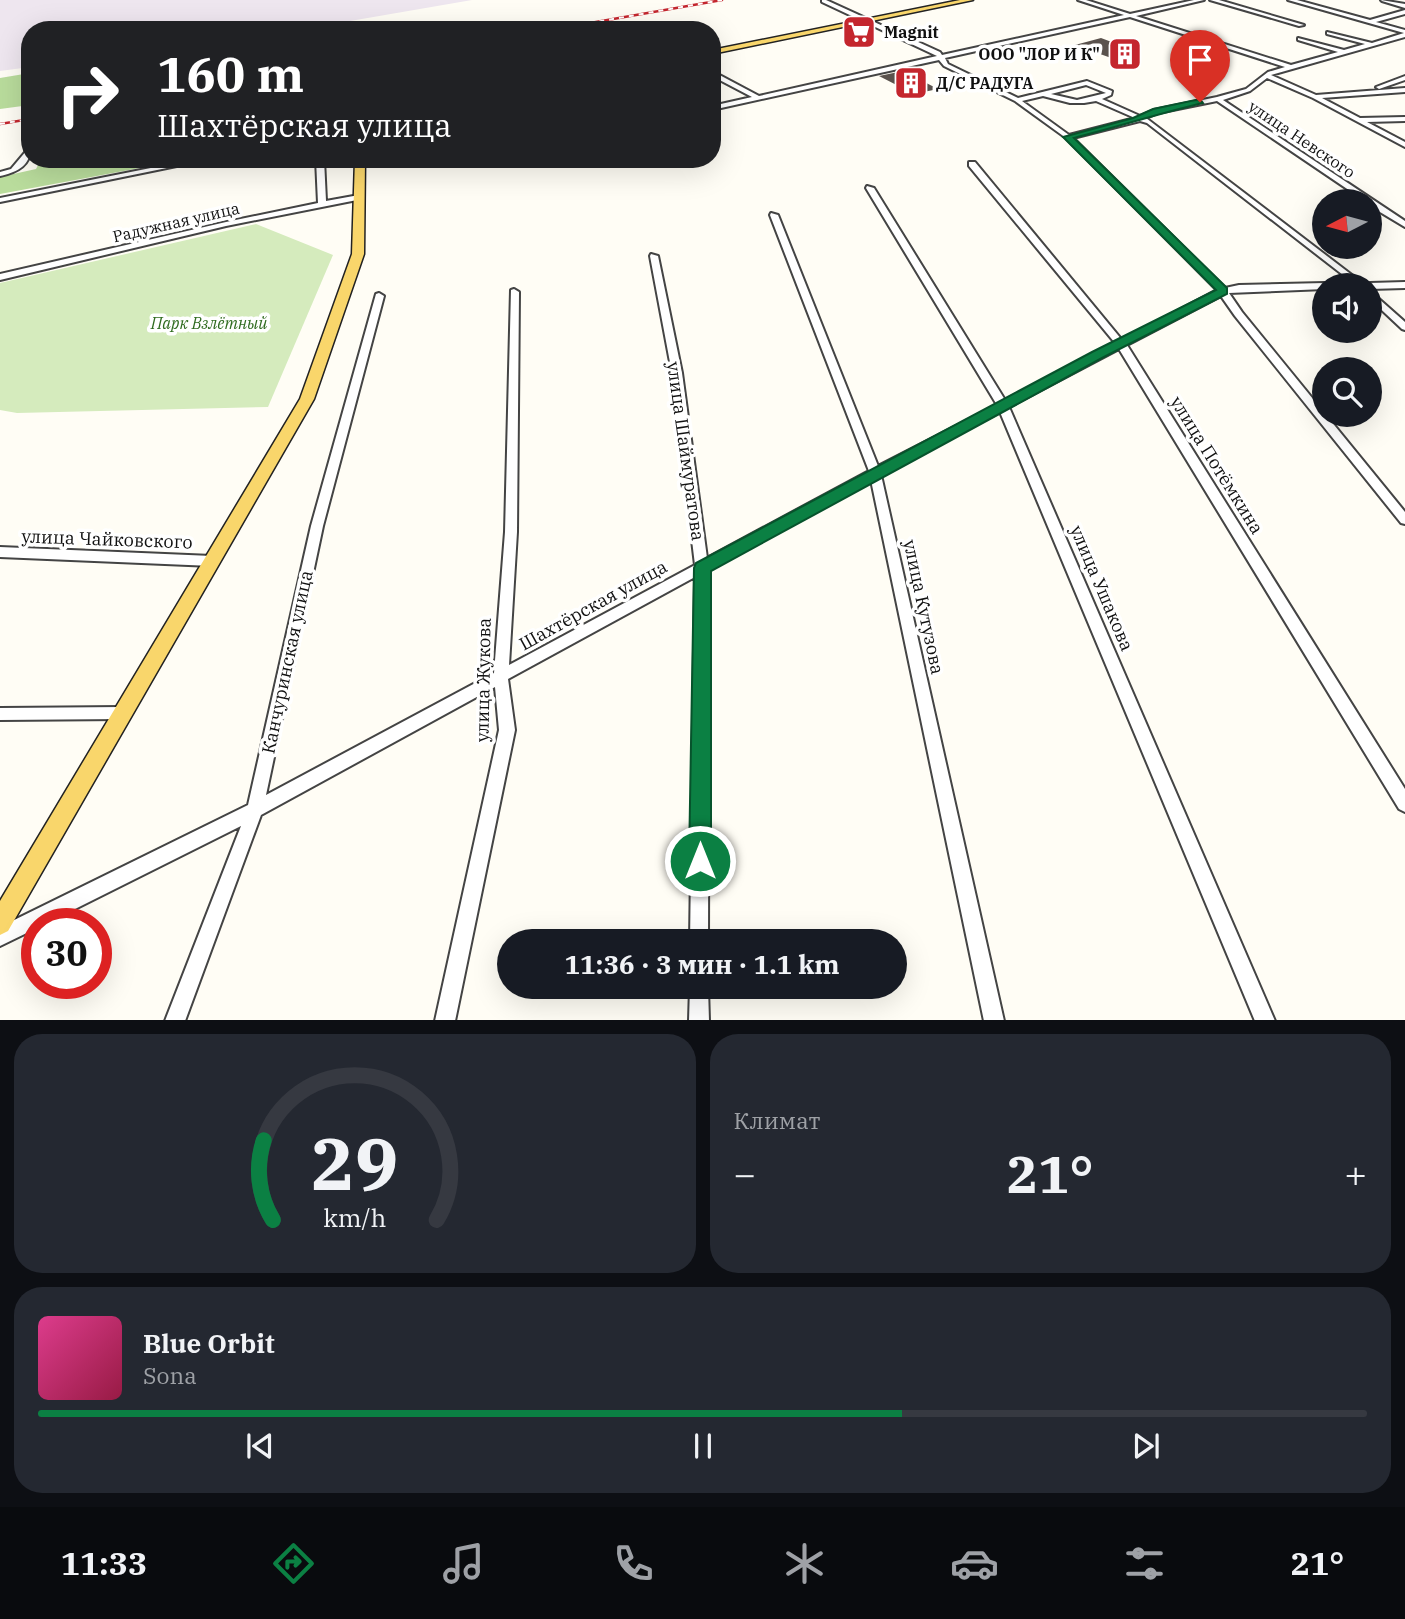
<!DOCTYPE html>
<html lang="ru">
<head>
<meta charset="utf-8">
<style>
	body { margin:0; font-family:"IBM Plex Serif",serif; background:#242831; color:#f1f3f6; height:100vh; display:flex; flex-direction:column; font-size:26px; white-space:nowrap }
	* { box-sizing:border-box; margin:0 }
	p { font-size:23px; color:#9ea1a6 }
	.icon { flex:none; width:38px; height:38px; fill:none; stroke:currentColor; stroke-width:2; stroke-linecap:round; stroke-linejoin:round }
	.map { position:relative; height:1020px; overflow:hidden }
	.details { display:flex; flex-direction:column; gap:14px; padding:14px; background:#0d0f14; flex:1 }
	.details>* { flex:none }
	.hud { position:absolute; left:21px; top:21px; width:700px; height:147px; border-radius:28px; box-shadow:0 7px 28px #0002; background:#202124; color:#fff; overflow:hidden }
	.needle { width:46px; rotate:264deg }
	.tools { position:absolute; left:1312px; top:189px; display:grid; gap:14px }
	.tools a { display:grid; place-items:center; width:70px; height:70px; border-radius:50%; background:#171b24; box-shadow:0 7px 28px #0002; font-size:35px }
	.speed { position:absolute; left:21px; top:908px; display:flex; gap:14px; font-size:35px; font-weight:700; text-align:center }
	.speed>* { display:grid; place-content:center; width:91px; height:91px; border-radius:50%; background:#171b24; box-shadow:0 7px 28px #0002; line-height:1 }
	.speed .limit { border:10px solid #d22; background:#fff; color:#111 }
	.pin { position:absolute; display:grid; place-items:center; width:60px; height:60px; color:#fff; margin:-72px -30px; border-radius:50% 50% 50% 0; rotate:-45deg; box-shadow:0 0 7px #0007 }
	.pin .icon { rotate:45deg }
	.me { position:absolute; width:77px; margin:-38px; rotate:0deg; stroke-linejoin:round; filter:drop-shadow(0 0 5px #0008) }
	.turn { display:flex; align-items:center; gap:24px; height:147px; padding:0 21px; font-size:32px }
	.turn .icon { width:91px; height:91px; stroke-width:2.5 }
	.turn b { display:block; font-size:49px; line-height:60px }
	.big { font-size:52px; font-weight:700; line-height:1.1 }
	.details .widget { flex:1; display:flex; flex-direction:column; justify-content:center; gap:10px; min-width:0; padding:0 24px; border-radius:28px; background:#242831 }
	.details .dial { align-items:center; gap:0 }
	.dial svg { height:182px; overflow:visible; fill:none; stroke:#363941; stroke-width:7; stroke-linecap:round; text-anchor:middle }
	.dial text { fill:#f1f3f6; stroke:none }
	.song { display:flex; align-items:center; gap:21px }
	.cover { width:84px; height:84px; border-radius:10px; background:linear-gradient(135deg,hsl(330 70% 55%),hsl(340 70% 35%)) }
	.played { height:7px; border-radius:4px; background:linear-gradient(90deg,#0b8043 65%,#363941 65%) }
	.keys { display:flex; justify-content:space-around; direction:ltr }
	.heat { display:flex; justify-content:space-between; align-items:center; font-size:38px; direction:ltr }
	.details .tiles { flex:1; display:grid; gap:14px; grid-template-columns:1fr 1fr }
	.widget:last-child { grid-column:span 2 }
	.trip { position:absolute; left:497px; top:929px; width:410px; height:70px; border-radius:35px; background:#171b24; box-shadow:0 7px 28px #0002; font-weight:700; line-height:70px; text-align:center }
	.tab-bar { display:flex; height:112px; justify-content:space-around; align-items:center; background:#090b0e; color:#9ea1a6 }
	.tab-bar .icon { width:49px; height:49px }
	.tab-bar .selected { color:#0b8043 }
	.tab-bar b { font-size:32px; color:#f1f3f6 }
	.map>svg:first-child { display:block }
	.industrial { fill:#eee6ef }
	.green { fill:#d5ebbd }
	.forest { fill:#b9dc9c }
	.building { fill:#5a524d }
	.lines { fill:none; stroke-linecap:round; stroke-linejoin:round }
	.minor-casing { stroke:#444; stroke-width:4 }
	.major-casing { stroke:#222; stroke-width:3 }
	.minor { fill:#fff; fill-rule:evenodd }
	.major { fill:#f9d66b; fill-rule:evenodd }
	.rail-casing { stroke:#c4262e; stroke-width:2.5 }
	.rail { stroke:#fff; stroke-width:2; stroke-dasharray:5; stroke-linecap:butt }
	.route { fill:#0b8043; stroke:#07532c; stroke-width:2 }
	.labels { text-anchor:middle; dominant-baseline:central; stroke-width:7; stroke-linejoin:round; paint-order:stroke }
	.far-poi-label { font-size:16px; font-weight:bold; fill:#111; stroke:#fff; text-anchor:start }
	.far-street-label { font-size:16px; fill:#111; stroke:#fff }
	.far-park-label { font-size:16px; font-style:italic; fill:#2f6b1f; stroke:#fff }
	.street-label { font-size:18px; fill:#111; stroke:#fff }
</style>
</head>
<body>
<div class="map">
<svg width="1405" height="1021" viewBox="0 0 1405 1021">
	<rect width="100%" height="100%" fill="#fffdf5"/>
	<path class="industrial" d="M 0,0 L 472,0 L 298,30 L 30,30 L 30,67 L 0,71 Z"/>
	<path class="green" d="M 256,224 L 333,255 L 268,407 L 17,413 L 0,410 L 0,283 Z"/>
	<path class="forest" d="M 30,73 L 30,105 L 0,109 L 0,78 Z
		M 41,159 L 188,159 L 0,194 L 0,177 L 36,169 Z"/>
	<path class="building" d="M 1101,38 L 1141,53 L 1114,59 L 1075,45 Z
		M 903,71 L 938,89 L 914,94 L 879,76 Z"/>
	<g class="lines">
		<defs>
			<path id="minor" d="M 822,0 L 826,0 L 940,52 L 942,55 L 1124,15 L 1078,0 L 1086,0 L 1130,14 L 1194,0 L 1204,0 L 1136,16 L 1291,65 L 1338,52 L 1298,40 L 1298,38 L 1344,50 L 1365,44 L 1327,34 L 1327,32 L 1372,43 L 1404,33 L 1288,0 L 1297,0 L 1370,20 L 1405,10 L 1405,14 L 1376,22 L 1405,30 L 1405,37 L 1271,75 L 1316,95 L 1405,88 L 1405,92 L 1322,98 L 1360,118 L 1405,117 L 1405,121 L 1367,122 L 1405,142 L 1405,147 L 1313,98 L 1267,78 L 1250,91 L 1223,100 L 1405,221 L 1405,227 L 1370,206 L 1370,201 L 1365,201 L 1217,101 L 1158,113 L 1146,118 L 1365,285 L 1356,285 L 1147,123 L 1140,121 L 1073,138 L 1225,288 L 1239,285 L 1325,283 L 1329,285 L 1325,285 L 1325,289 L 1229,293 L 1242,312 L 1405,512 L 1405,524 L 1401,523 L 1235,316 L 1221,296 L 1127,345 L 1405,789 L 1405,812 L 1399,809 L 1119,349 L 1009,407 L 1275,1021 L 1255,1021 L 1000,412 L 881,475 L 1004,1021 L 984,1021 L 871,480 L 709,569 L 708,942 L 690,942 L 695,577 L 508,679 L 515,730 L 455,1021 L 435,1021 L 499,730 L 495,687 L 261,815 L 185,1021 L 165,1021 L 241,826 L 45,924 L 37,924 L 37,928 L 0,946 L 0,927 L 248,805 L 311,526 L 376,294 L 379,293 L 384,296 L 323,526 L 266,795 L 494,673 L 505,532 L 511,290 L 514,289 L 519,292 L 517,532 L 509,665 L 695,565 L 672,373 L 650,256 L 651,254 L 658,256 L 682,373 L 707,558 L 869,471 L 770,215 L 771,213 L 778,215 L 878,466 L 997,405 L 866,188 L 867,186 L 874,188 L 1005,400 L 1115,343 L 969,166 L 969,162 L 975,162 L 1122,340 L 1217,290 L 1066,138 L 1015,101 L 944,66 L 939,60 L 712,110 L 712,106 L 752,97 L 712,76 L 712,71 L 759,96 L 937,56 L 822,2 ZM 1130,17 L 1285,67 L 1268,72 L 1246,89 L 1217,97 L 1154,110 L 1140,116 L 1102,99 L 1111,95 L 1112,91 L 1087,81 L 1018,98 L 948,64 L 945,58 ZM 1086,85 L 1106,93 L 1077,100 L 1051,94 ZM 1043,96 L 1070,103 L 1084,103 L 1096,101 L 1135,118 L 1069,135 L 1022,101 Z
				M 1210,0 L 1219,0 L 1304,25 L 1299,26 Z
				M 1381,0 L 1405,4 L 1405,8 L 1382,1 Z
				M 1405,76 L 1405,80 L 1379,89 L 1376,87 Z
				M 27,150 L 30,150 C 30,167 14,173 0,176 L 0,172 L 11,169 Z
				M 196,159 L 211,159 L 0,202 L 0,198 Z
				M 316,159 L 324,159 L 326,201 L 359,195 L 362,195 L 362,199 L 226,226 L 0,280 L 0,274 L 226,222 L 318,203 Z
				M 1405,282 L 1405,288 L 1370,289 L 1370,285 L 1366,285 L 1370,283 Z
				M 1370,291 L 1405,322 L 1405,330 L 1402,329 L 1370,299 Z
				M 0,547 L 212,556 L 217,558 L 218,561 L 217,564 L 212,566 L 0,557 Z
				M 123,707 L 128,708 L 131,713 L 128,718 L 123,719 L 0,720 L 0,708 Z
				M 690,987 L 708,987 L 709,1021 L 689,1021 Z"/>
			<path id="major" d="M 960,0 L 973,0 L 712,54 L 712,50 Z
				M 355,159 L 365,159 L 364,254 L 314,399 L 8,931 L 0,935 L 0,901 L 300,399 L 352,254 Z"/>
		</defs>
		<use href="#minor" class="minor-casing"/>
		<use href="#major" class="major-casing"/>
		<use href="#minor" class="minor"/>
		<use href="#major" class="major"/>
		<defs>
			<path id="rail" d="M 550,30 L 722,0
				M 0,124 L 30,119"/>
		</defs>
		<use href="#rail" class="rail-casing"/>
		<use href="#rail" class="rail"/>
	</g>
	<path class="route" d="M 1200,99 L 1203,103 C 1160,113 1118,127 1074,138 L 1227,288 L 1227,294 L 1102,358 L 711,571 L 711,861 L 708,869 L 700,872 L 692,869 L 689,861 L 694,568 L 696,563 L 1092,352 L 1216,290 L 1063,137 L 1133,118 L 1153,109 Z"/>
	<defs>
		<symbol id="supermarket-square" viewBox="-11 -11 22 22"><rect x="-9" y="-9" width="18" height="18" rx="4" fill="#c4262e" stroke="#fff"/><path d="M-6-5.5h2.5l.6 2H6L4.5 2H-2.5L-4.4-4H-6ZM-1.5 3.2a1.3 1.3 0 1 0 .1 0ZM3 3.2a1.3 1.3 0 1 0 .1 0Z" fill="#fff"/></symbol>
		<symbol id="building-square" viewBox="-11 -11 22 22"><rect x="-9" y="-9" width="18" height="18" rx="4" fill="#c4262e" stroke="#fff"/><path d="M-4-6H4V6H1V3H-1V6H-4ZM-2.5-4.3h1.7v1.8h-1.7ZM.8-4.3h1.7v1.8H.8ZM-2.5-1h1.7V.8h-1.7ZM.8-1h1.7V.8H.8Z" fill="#fff"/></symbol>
	</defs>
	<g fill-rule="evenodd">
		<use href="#supermarket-square" x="840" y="13" width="38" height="38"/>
		<use href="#building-square" x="1106" y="35" width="38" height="38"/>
		<use href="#building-square" x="892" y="64" width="38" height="38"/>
	</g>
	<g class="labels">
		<g class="far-poi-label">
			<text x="884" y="32">Magnit</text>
			<text x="1100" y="54" text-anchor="end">ООО "ЛОР И К"</text>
			<text x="936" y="83">Д/С РАДУГА</text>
		</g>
		<g class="far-street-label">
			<text transform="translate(1302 139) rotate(34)">улица Невского</text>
			<text transform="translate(176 222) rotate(-13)">Радужная улица</text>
		</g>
		<g class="far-park-label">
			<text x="209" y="323">Парк Взлётный</text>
		</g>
		<g class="street-label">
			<text transform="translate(686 451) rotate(82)">улица Шаймуратова</text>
			<text transform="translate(1217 465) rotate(58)">улица Потёмкина</text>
			<text transform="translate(107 539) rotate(2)">улица Чайковского</text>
			<text transform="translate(1102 588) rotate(67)">улица Ушакова</text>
			<text transform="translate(593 605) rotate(-29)">Шахтёрская улица</text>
			<text transform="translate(924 607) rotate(78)">улица Кутузова</text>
			<text transform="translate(287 662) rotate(-78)">Канчуринская улица</text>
			<text transform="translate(483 680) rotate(-89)">улица Жукова</text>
		</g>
	</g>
</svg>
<div class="tools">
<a><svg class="needle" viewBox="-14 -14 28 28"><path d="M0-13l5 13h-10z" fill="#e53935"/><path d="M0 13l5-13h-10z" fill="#9ea1a6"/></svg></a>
<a><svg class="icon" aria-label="sound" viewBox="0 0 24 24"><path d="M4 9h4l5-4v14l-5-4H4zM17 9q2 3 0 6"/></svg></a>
<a><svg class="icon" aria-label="search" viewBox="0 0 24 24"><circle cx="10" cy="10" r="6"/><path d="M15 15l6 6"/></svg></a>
</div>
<div class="speed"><div class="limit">30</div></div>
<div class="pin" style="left:1200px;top:102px;background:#d93025"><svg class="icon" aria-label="arrive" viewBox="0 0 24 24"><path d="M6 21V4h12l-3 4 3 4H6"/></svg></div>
<svg class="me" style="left:700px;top:861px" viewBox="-20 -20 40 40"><circle r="17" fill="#0b8043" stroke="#fff" stroke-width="3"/><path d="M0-11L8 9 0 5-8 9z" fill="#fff"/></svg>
<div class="trip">11:36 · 3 мин · 1.1 km</div>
<div class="hud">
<div class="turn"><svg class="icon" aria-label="right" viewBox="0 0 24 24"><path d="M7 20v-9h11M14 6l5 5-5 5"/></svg><div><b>160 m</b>Шахтёрская улица</div></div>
</div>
</div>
<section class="details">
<div class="tiles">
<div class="widget dial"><svg viewBox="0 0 100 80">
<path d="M14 69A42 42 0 1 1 86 69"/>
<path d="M14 69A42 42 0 0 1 10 34" stroke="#0b8043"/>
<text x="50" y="56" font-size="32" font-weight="700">29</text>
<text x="50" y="72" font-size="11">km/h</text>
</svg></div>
<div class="widget"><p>Климат</p>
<div class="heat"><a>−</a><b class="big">21°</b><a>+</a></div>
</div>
<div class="widget">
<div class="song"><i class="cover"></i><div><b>Blue Orbit</b><p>Sona</p></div></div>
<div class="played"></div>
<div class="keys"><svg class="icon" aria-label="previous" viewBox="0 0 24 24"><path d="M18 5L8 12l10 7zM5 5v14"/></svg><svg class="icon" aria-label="pause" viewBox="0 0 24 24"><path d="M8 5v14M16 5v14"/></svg><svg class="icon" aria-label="next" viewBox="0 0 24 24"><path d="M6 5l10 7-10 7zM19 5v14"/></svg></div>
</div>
</div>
</section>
<nav class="tab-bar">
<b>11:33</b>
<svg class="icon selected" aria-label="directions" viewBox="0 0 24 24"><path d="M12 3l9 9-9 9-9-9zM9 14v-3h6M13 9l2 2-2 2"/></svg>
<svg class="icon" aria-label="music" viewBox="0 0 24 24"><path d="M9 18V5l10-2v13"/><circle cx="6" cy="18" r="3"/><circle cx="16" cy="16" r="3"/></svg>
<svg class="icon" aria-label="phone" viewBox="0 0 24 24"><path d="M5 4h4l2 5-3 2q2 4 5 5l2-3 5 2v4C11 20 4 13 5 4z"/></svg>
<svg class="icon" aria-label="climate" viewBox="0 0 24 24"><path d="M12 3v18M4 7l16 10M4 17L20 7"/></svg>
<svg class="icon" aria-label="car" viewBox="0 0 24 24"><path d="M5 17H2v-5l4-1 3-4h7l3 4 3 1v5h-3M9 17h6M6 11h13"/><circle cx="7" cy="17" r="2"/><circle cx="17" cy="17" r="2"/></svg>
<svg class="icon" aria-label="filters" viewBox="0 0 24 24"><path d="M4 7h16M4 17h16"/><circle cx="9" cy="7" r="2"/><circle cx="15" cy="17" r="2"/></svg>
<b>21°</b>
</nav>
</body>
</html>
